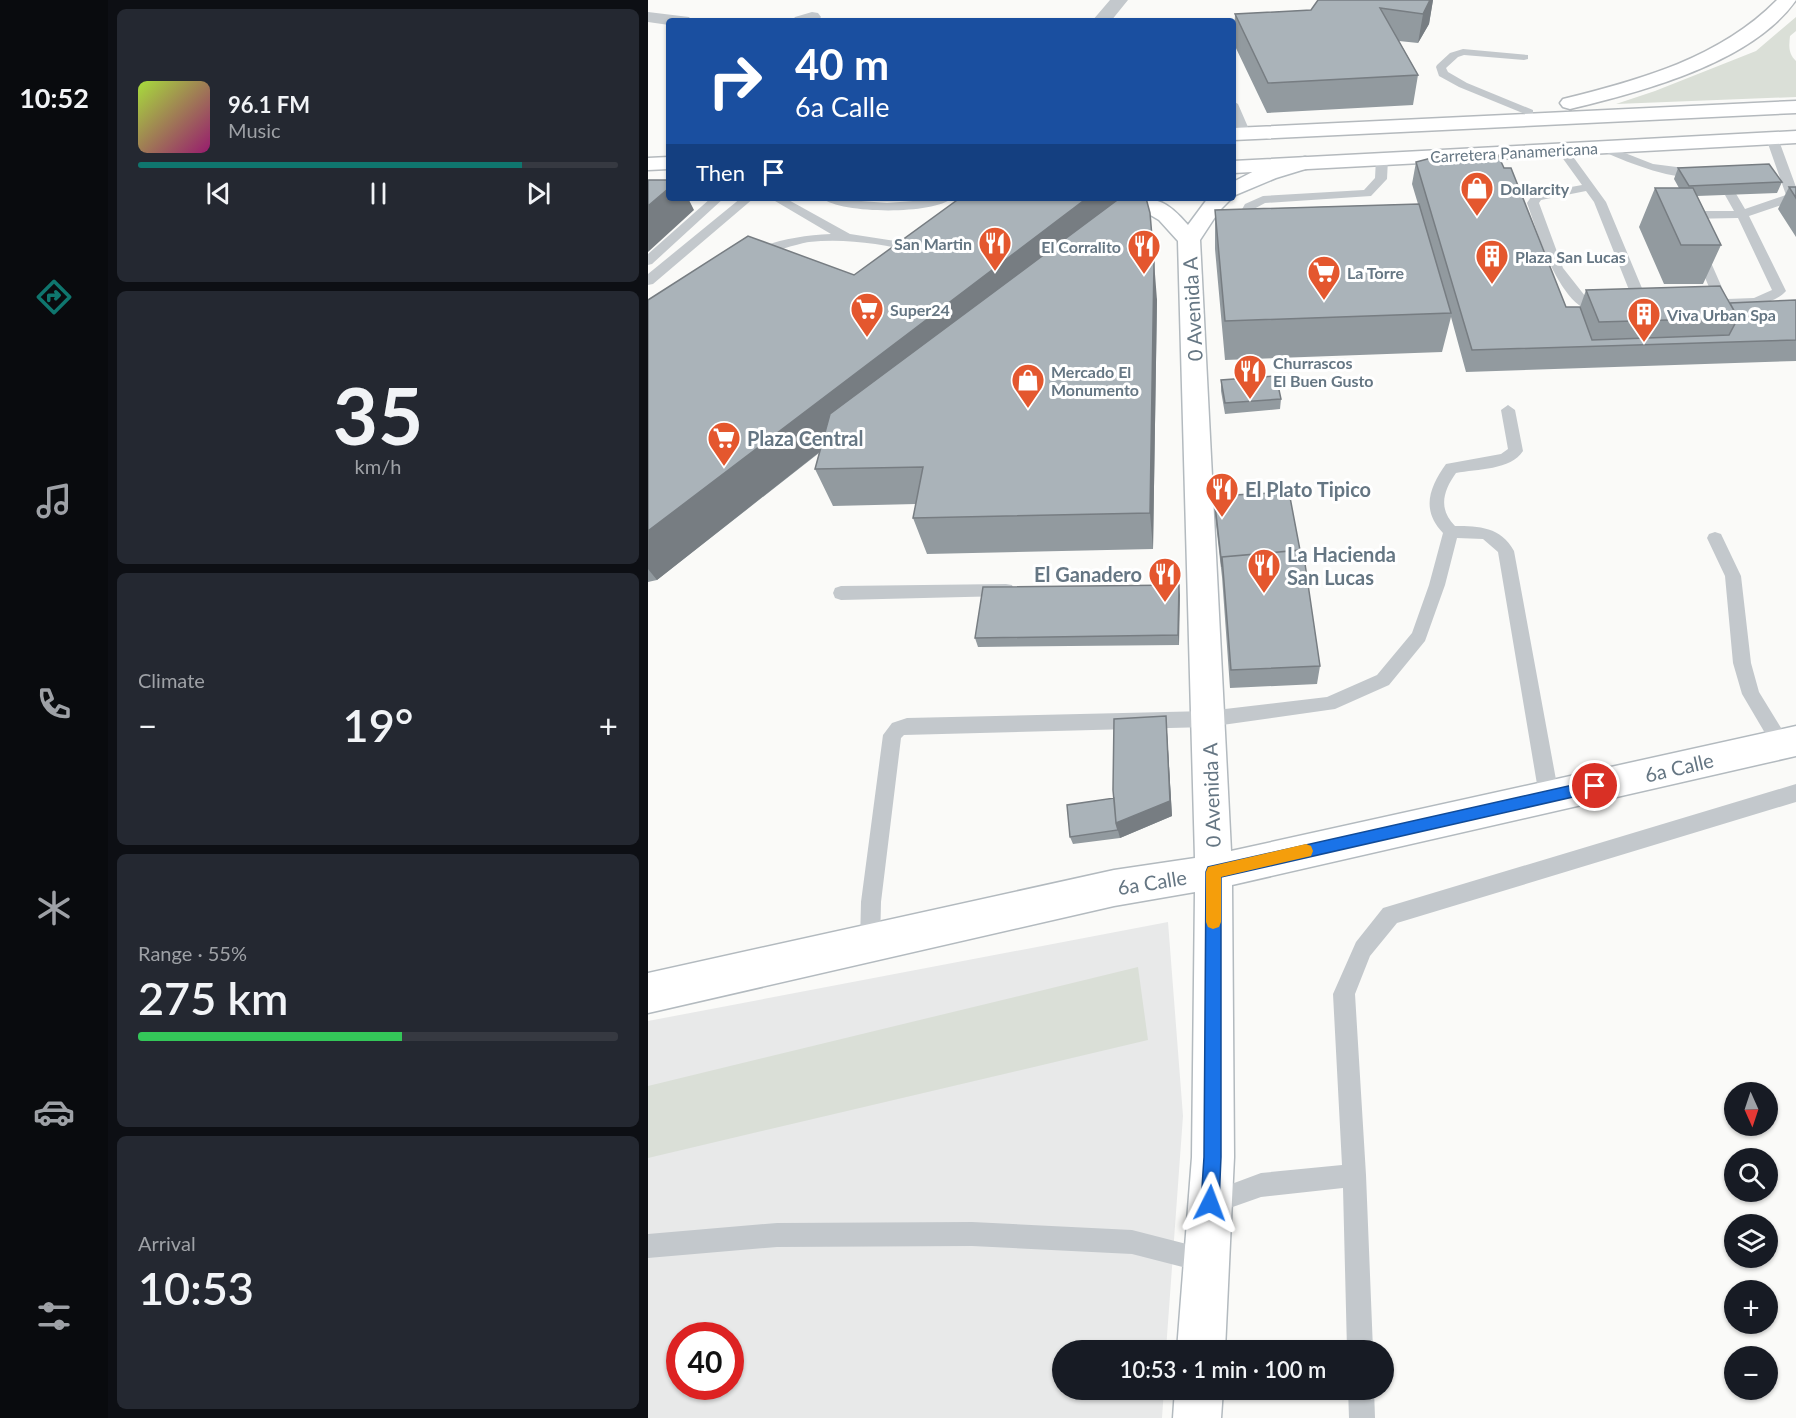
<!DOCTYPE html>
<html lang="en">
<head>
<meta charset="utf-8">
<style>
	body { margin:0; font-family:Lato,sans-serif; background:#242831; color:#f1f3f6; height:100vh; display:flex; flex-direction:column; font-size:22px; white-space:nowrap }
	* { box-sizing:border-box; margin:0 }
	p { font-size:20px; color:#9ea1a6 }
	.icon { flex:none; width:33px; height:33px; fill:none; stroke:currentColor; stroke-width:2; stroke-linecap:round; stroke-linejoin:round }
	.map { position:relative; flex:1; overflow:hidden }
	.side { display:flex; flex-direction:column; gap:9px; padding:9px; background:#0d0f14; width:540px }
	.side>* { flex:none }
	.guide { position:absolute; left:18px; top:18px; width:570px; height:183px; border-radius:6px; box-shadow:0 2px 4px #0004; background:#1a4fa0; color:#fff; overflow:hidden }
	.needle { width:39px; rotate:177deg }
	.buttons { position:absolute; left:1076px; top:1082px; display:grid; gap:12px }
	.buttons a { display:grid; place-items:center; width:54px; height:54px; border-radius:50%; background:#171b24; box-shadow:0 2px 4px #0004; font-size:30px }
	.speed { position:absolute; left:18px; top:1322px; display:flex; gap:12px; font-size:30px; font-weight:700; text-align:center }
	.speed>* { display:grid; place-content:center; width:78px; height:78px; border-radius:50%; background:#171b24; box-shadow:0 2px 4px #0004; line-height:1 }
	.speed .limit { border:9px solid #d22; background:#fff; color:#111 }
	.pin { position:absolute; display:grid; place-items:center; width:51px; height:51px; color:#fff; margin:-26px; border:3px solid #fff; border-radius:50%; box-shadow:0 2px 6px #0007 }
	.me { position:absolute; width:66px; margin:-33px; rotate:3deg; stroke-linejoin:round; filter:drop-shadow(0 0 4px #0008) }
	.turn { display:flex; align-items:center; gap:21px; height:126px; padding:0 30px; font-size:27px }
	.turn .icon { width:78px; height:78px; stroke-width:2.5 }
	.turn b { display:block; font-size:42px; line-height:51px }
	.then { display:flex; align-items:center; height:57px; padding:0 30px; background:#0003; gap:12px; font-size:22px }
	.big { font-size:45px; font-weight:600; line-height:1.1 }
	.side .card { flex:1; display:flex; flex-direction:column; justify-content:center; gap:9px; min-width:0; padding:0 21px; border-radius:9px; background:#242831 }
	.side .dial { align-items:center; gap:0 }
	.dial b { font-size:78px; line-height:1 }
	.song { display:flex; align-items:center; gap:18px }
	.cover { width:72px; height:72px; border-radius:9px; background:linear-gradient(135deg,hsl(80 70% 55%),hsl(320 70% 35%)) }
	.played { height:6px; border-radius:3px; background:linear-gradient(90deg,#0f766e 80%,#363941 80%) }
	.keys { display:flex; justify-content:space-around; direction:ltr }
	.heat { display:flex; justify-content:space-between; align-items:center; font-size:33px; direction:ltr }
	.charge { height:9px; border-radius:4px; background:linear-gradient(90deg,#34c759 55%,#363941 0) }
	.trip { position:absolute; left:404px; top:1340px; width:342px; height:60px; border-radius:30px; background:#171b24; box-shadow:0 2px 4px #0004; font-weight:600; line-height:60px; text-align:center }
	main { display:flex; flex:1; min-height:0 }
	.dock { display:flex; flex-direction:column; width:108px; justify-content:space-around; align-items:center; background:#090b0e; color:#9ea1a6 }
	.dock .icon { width:42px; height:42px }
	.dock .selected { color:#0f766e }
	.dock b { font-size:27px; color:#f1f3f6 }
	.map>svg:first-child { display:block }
	.built { fill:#e8e9e9; fill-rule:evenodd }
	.green { fill:#dadfd7 }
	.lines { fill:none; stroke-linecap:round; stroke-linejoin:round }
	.secondary-casing { stroke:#b3babf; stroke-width:3 }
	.highway-casing { stroke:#b4b9bd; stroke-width:3 }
	.lane { fill:#c3c8cc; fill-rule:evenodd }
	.street { fill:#c3c8cc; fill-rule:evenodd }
	.secondary { fill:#fff; fill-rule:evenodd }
	.highway { fill:#fff; fill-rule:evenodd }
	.wall { fill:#929a9f }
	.shaded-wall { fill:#777d82 }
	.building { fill:#aab3b9; stroke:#777d82; stroke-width:1.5 }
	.route { fill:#1a73e8; stroke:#114b97; stroke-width:1.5 }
	.slow { fill:#f59e0b }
	.labels { text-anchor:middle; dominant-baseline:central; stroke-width:6; stroke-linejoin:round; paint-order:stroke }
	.far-street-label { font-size:16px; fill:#657683; stroke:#fff }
	.far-poi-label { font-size:16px; font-weight:bold; fill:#657683; stroke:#fff; text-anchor:start }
	.street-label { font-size:20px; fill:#657683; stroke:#fff }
	.poi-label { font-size:20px; font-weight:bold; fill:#657683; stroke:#fff; text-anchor:start }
</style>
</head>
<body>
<main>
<nav class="dock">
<b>10:52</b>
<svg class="icon selected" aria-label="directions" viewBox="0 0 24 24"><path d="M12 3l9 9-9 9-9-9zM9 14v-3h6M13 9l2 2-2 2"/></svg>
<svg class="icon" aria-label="music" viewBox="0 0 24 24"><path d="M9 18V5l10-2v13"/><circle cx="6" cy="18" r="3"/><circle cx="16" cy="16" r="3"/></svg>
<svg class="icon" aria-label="phone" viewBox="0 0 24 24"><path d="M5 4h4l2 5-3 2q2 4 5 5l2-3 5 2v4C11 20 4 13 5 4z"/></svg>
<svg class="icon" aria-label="climate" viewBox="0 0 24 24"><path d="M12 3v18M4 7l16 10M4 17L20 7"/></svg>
<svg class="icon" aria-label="car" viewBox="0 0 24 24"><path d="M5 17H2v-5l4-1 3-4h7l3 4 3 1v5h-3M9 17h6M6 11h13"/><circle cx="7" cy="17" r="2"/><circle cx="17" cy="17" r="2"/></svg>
<svg class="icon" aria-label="filters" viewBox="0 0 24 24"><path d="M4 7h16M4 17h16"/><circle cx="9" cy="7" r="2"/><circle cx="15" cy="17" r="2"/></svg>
</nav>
<section class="side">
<div class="card">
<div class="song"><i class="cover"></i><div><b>96.1 FM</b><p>Music</p></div></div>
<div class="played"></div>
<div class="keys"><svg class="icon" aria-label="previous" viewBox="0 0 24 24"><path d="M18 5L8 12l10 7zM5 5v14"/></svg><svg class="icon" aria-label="pause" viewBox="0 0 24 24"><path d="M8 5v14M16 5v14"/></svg><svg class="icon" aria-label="next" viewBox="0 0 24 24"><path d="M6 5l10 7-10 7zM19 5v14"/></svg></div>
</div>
<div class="card dial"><b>35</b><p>km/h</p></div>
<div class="card"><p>Climate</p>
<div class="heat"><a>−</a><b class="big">19°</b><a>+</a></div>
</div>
<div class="card"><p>Range · 55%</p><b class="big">275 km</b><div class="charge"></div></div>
<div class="card"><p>Arrival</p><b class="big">10:53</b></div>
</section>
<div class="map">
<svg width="1148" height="1418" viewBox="0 0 1148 1418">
	<rect width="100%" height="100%" fill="#fafaf8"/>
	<path class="built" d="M 520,922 L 535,1116 L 518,1350 L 414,1350 L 414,1389 L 516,1389 L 514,1418 L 0,1418 L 0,1021 ZM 32,1335 L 82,1335 L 82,1386 L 32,1386 Z"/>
	<path class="green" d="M 1148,17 L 1148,31 L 1142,36 C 1141,46 1140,53 1148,61 L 1148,97 L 968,104 L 1007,91 L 1108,51 Z
		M 490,967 L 500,1040 L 0,1158 L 0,1086 Z"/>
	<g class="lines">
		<defs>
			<path id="secondary" d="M 657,157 L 664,159 L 668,163 L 664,167 L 628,178 L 585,196 L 585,182 L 612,168 Z
				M 479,198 C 511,198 519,201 540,225 L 560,198 L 584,198 L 571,211 L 552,240 L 583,851 L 1148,726 L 1148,756 L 584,885 L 586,1157 L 577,1350 L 529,1350 L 544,1157 L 547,892 L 466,906 L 0,1013 L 0,973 L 466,870 L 547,858 L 530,241 L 511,220 L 482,203 Z
				M 527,1389 L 575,1389 L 573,1418 L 525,1418 Z"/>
			<path id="highway" d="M 1129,0 L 1148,0 C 1104,63 993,92 922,109 L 915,107 L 912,103 L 915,99 C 992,80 1072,58 1129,0 Z
				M 1148,101 L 1148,113 L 585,140 L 585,128 Z
				M 1148,131 L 1148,143 L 585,173 L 585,161 Z
				M 21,157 L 21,169 L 0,170 L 0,158 Z"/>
		</defs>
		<use href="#secondary" class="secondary-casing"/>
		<use href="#highway" class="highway-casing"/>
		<path class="lane" d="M 815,49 L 880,55 L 880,59 L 876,60 L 816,55 L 810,57 L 798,68 L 800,72 L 819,83 L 885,110 L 885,114 L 877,114 L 811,87 L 791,76 L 788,67 L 789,65 L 802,53 Z
			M 585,101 L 590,104 L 603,134 L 601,136 L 597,137 C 585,132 585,113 585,101 Z
			M 1124,135 L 1130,138 L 1148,187 L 1148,200 L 1101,216 L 1138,291 C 1122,309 1075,311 1052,306 L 1050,303 L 1052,300 L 1066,299 L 1045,249 L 1051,245 L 1057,249 L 1079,299 L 1106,298 L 1124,290 L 1090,218 L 1039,219 L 1033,215 L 1039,211 L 1086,211 L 1077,195 L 1083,191 L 1087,192 L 1097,209 L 1138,195 L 1118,138 Z
			M 954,144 L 1005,164 L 1052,170 L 1058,173 C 1040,188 970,159 950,149 L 950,145 Z
			M 914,146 L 918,147 L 958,202 L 1001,305 L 999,308 L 989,308 L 987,305 L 946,202 L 938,191 L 893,200 L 891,203 L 915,268 L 941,301 L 960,306 L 962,309 L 960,312 C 915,324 890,233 879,203 L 885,194 L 934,185 L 908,149 Z
			M 734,156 L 740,159 L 739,179 L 723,196 L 617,203 L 606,209 L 602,217 L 611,225 L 605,229 L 589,218 L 597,204 L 615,196 L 716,190 L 727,178 L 728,159 Z
			M 63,198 L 76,198 L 4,264 L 0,265 L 0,254 Z
			M 93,198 L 106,198 L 5,284 L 0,285 L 0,274 Z
			M 122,198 L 137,198 L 202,234 L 273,245 L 275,248 L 269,252 C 234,244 197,238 161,242 C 147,244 104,259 98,258 L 96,255 L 98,252 C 126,241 153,235 183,234 Z
			M 174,198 L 239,203 L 304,198 C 286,215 192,214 174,198 Z
			M 860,405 L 867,410 L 875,451 C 863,470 829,469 808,473 C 795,491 790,509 807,526 C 831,526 853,527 866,551 L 911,796 L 908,802 L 901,805 L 894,802 L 891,796 L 850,552 L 835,539 L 809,538 L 797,585 L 777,641 L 741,685 L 687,709 L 560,727 L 256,735 L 253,738 L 233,902 L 232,944 L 229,951 L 222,954 L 215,951 L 212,944 L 213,902 L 235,735 L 244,723 L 259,718 L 560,711 L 679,697 L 729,675 L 764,633 L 781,585 L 795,533 C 773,510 781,488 798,464 L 853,454 L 860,449 L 853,410 Z
			M 1067,532 L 1073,534 L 1093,576 L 1103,663 L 1111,692 L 1143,744 L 1141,750 L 1134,752 L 1127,750 L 1094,694 L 1085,663 L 1077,576 L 1059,538 L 1061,534 Z
			M 358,584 L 364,585 L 366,590 L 364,595 L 358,596 L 193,600 L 187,598 L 185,593 L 187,588 L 193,586 Z
			M 1148,784 L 1148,802 L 749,923 L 722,956 L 707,994 L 718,1175 L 725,1350 L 699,1350 L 695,1188 L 613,1197 L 562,1215 L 554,1211 L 550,1203 L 554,1195 L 613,1173 L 694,1165 L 685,994 L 708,942 L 735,908 Z
			M 324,1222 L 484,1230 L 558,1249 L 567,1252 L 570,1261 L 567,1270 L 558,1273 L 484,1254 L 324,1246 L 129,1247 L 0,1258 L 0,1234 L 129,1223 Z
			M 700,1389 L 726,1389 L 727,1418 L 701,1418 Z"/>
		<path class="street" d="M 462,0 L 480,0 L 463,21 L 444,21 Z
			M 0,12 L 41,17 L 44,21 L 21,21 L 21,25 L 0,22 Z
			M 164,12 L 170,13 L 173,17 L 170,21 L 144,21 L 147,17 Z"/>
		<use href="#secondary" class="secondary"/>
		<use href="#highway" class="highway"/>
	</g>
	<path class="wall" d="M 785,0 L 781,24 L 770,43 L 751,41 L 770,75 L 765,105 L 619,113 L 586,44 L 587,14 L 663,10 Z
		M 768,162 L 856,168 L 918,307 L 932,307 L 938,290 L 1082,303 L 1148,300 L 1148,361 L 818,372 L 803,317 L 794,352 L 577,360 L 567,249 L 567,210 L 770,204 L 764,184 Z
		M 1030,168 L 1134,182 L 1129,193 L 1049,196 L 1073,245 L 1055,284 L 1016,284 L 991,227 L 1007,188 L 1031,188 L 1026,179 Z
		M 1141,187 L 1148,187 L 1148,237 L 1130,209 Z
		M 467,198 L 467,201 L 509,300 L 505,549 L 279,554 L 265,518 L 268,504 L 185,506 L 167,469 L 171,453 L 9,580 L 0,582 L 0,300 L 206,275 Z
		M 573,380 L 633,399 L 632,409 L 577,414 L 573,391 Z
		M 566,496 L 672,666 L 669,684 L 582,688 L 574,577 L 566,507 Z
		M 531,585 L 531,645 L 330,647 L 327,638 Z
		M 518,716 L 524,816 L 472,838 L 425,844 L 422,837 L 466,798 Z"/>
	<path class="shaded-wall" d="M 782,0 L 785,0 L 781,24 L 770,43 L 775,14 Z
		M 21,188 L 21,198 L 40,198 L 46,210 L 0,252 L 0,206 Z
		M 439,198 L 467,198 L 468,218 L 9,580 L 0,569 L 0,531 Z
		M 506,261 L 509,300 L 505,549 L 502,513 Z
		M 531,585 L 532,595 L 531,645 L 530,635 Z
		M 518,716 L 524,816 L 472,838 L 468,823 Z"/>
	<path class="building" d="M 670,0 L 782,0 L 775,14 L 732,8 L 770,75 L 620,83 L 587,14 L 663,10 Z
		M 850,155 L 856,168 L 863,168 L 918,307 L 932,307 L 944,340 L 1081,335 L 1090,318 L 1082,303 L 1148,300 L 1148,340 L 824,350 L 768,162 L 787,157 Z
		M 1121,164 L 1134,182 L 1041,186 L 1030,168 Z
		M 0,180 L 21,180 L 21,188 L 0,206 Z
		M 1141,187 L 1148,187 L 1148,198 Z
		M 1007,188 L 1045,188 L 1073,245 L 1033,245 Z
		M 312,198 L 439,198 L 0,531 L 0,300 L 100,236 L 206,275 Z
		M 472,198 L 498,198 L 502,213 L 506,261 L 502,513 L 265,518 L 275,467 L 167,469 L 182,414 Z
		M 771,204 L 803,313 L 577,321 L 567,210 Z
		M 1072,286 L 1090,318 L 951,322 L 938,290 Z
		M 628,376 L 633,399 L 577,403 L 573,380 Z
		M 641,492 L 652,550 L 574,557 L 574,567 L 566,496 Z
		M 655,550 L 672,666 L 583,670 L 574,557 Z
		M 531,585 L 530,635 L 327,638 L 335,587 Z
		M 518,716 L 522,801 L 468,823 L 465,790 L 466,719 Z
		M 466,798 L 468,823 L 470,830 L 422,837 L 419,805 Z"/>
	<path class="route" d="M 947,780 L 952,781 L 954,786 L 952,791 L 947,792 L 573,877 L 573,1157 L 571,1203 L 568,1209 L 562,1212 L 556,1209 L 553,1203 L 556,1157 L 558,872 L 560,867 Z"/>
	<path class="slow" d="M 658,844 L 663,846 L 665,851 L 663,856 L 573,877 L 573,922 L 571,927 L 565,929 L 560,927 L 558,922 L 558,872 L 560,867 Z"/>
	<defs>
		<symbol id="shop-pin" viewBox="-11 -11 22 30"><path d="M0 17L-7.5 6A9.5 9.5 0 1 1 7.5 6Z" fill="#e4572e" stroke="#fff"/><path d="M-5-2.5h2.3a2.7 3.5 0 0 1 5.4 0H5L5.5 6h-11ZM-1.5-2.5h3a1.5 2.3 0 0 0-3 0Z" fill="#fff"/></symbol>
		<symbol id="restaurant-pin" viewBox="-11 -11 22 30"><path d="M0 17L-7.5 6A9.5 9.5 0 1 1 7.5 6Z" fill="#e4572e" stroke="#fff"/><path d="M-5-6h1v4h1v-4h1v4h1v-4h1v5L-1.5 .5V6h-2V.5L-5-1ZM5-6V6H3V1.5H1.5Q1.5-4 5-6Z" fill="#fff"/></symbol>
		<symbol id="building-pin" viewBox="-11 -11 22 30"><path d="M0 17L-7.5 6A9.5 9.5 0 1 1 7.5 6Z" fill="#e4572e" stroke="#fff"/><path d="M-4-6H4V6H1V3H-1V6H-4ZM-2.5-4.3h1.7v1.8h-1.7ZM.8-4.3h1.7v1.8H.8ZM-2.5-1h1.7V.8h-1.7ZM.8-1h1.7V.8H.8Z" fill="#fff"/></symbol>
		<symbol id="supermarket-pin" viewBox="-11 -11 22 30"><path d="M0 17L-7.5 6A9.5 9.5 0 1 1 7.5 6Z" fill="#e4572e" stroke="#fff"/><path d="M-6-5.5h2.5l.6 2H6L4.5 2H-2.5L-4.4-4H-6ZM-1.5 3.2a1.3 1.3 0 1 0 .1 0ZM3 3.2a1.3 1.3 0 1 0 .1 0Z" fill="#fff"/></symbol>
	</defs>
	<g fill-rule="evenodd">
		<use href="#shop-pin" x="810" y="169" width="38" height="52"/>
		<use href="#restaurant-pin" x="328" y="224" width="38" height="52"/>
		<use href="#restaurant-pin" x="477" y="227" width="38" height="52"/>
		<use href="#building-pin" x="825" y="237" width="38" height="52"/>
		<use href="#supermarket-pin" x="657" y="253" width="38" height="52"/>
		<use href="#supermarket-pin" x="200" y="290" width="38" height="52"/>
		<use href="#building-pin" x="977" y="295" width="38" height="52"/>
		<use href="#restaurant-pin" x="583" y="352" width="38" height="52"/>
		<use href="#shop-pin" x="361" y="361" width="38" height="52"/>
		<use href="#supermarket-pin" x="57" y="419" width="38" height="52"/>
		<use href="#restaurant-pin" x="555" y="470" width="38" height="52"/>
		<use href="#restaurant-pin" x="597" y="546" width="38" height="52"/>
		<use href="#restaurant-pin" x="498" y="555" width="38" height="52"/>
	</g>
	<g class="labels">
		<g class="far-street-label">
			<text transform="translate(866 152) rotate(-3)">Carretera Panamericana</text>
		</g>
		<g class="far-poi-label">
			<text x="852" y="188">Dollarcity</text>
			<text x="324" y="243" text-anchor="end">San Martin</text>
			<text x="473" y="246" text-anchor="end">El Corralito</text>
			<text x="867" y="256">Plaza San Lucas</text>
			<text x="699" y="272">La Torre</text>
			<text x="242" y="309">Super24</text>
			<text x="1019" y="314">Viva Urban Spa</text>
			<text x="625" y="362">Churrascos<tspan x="625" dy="18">El Buen Gusto</tspan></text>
			<text x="403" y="371">Mercado El<tspan x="403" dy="18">Monumento</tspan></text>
		</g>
		<g class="street-label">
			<text transform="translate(544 309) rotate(-93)">0 Avenida A</text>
			<text transform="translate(1031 767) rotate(-13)">6a Calle</text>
			<text transform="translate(563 795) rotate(-92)">0 Avenida A</text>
			<text transform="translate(504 882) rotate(-9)">6a Calle</text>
		</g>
		<g class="poi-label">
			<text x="99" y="438">Plaza Central</text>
			<text x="597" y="489">El Plato Tipico</text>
			<text x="639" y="554">La Hacienda<tspan x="639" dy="23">San Lucas</tspan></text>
			<text x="494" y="574" text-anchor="end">El Ganadero</text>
		</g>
	</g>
</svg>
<div class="buttons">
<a><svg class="needle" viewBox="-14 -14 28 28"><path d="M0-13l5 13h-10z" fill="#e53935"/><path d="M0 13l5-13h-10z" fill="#9ea1a6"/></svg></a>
<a><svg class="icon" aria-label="search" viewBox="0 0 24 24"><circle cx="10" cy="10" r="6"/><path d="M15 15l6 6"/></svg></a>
<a><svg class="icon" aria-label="layers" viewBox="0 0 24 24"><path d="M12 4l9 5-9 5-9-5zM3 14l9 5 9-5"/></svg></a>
<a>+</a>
<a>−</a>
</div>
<div class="speed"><div class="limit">40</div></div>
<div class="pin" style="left:947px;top:786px;background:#d93025"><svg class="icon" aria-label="arrive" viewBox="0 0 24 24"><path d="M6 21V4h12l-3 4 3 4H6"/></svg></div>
<svg class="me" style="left:562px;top:1203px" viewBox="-20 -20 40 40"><path d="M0-17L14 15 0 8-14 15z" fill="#1a73e8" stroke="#fff" stroke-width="4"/></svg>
<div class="trip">10:53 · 1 min · 100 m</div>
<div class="guide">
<div class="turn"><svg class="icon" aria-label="right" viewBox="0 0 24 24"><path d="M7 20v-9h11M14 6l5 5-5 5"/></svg><div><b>40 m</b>6a Calle</div></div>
<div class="then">Then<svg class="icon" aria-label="arrive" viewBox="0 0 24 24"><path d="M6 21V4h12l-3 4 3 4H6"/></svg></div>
</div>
</div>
</main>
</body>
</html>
